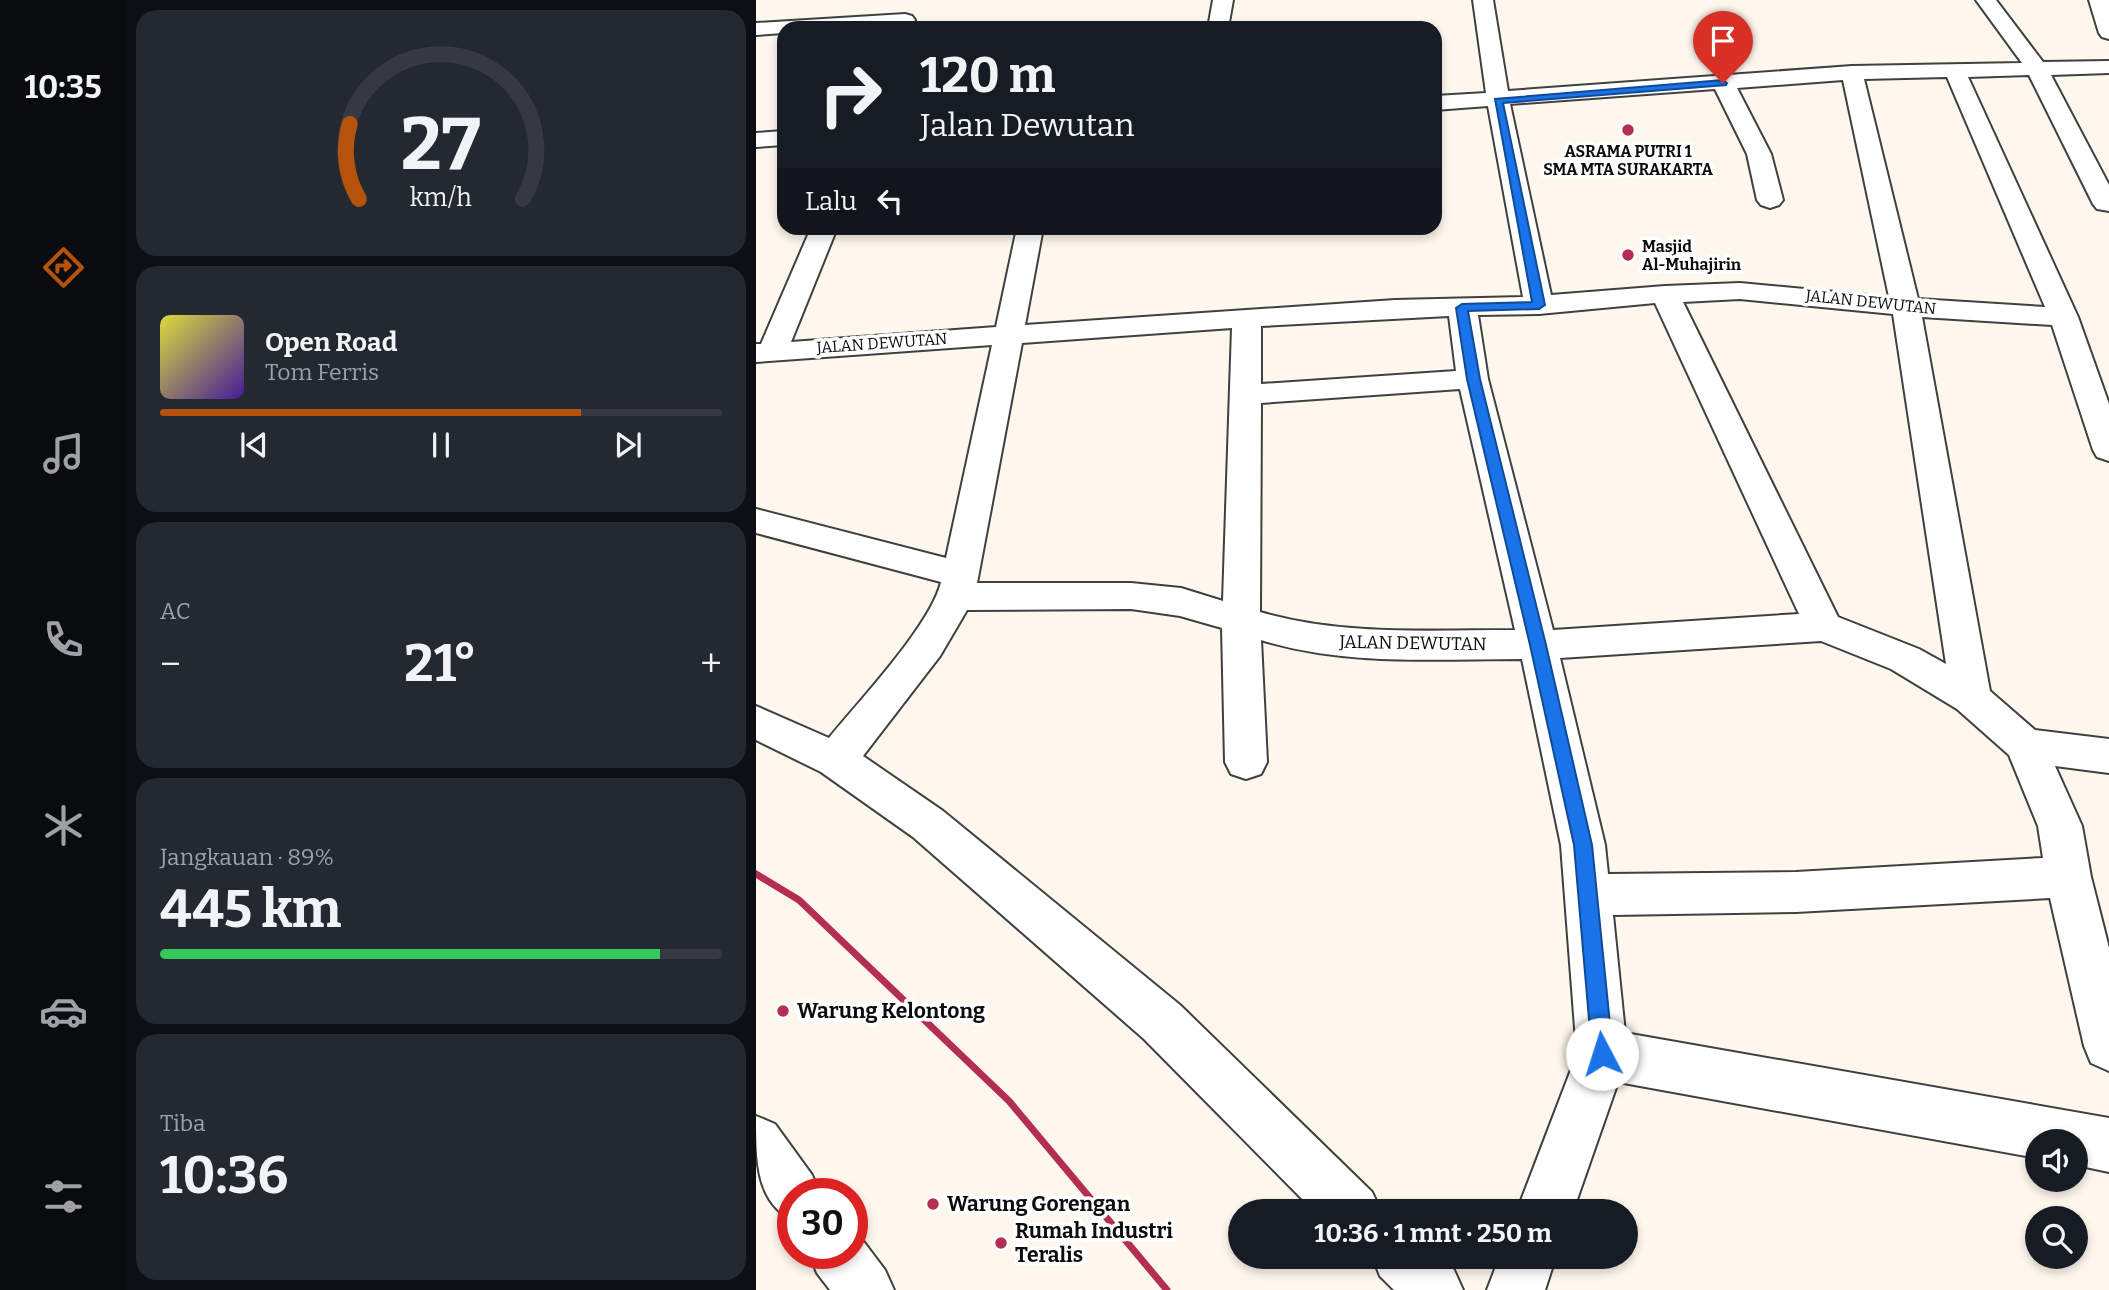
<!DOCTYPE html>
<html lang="id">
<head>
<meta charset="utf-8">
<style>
	body { margin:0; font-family:Bitter,serif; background:#242831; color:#f1f3f6; height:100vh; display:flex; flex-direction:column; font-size:26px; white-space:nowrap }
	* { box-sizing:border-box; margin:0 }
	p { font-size:23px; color:#9ea1a6 }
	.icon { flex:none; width:38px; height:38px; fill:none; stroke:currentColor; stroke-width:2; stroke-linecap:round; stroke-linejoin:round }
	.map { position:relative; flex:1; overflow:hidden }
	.panel { display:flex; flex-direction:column; gap:10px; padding:10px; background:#0d0f14; width:630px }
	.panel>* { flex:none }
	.guide { position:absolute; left:21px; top:21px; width:665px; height:214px; border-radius:21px; box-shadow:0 4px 10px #0003; background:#171b24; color:#f1f3f6; overflow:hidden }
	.controls { position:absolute; left:1269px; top:1129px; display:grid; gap:14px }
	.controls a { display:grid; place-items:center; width:63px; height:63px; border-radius:50%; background:#171b24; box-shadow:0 4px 10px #0003; font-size:35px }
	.speed { position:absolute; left:21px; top:1178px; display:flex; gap:14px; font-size:35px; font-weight:700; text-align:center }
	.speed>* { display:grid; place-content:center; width:91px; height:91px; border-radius:50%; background:#171b24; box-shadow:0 4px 10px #0003; line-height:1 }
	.speed .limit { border:10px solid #d22; background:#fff; color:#111 }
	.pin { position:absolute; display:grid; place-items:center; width:60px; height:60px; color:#fff; margin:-72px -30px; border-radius:50% 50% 50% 0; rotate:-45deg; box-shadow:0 0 7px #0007 }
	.pin .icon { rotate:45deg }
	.me { position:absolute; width:77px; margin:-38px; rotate:355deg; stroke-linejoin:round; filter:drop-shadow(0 0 5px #0008) }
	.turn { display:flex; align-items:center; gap:24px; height:147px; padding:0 28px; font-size:32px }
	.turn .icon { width:91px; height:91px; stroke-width:2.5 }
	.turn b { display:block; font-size:49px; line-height:60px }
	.then { display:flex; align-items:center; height:66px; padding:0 28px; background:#0003; gap:14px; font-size:26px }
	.big { font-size:52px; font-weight:700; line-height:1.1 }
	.panel .tile { flex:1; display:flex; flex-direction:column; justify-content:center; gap:10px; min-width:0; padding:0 24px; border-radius:21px; background:#242831 }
	.panel .dial { align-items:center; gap:0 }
	.dial svg { height:182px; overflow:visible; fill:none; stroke:#363941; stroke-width:7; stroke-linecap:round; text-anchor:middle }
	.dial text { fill:#f1f3f6; stroke:none }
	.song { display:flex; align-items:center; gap:21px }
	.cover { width:84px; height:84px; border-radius:10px; background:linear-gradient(135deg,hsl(60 70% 55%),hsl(260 70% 35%)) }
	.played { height:7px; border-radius:4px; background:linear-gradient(90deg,#b45309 75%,#363941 75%) }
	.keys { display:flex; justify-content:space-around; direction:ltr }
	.heat { display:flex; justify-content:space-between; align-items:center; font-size:38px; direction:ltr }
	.charge { height:10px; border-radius:5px; background:linear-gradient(90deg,#34c759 89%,#363941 0) }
	.trip { position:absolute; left:472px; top:1199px; width:410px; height:70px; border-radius:35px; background:#171b24; box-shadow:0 4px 10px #0003; font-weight:700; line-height:70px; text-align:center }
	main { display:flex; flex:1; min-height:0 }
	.tab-bar { display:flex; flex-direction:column; width:126px; justify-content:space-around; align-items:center; background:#090b0e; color:#9ea1a6 }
	.tab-bar .icon { width:49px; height:49px }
	.tab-bar .active { color:#b45309 }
	.tab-bar b { font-size:32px; color:#f1f3f6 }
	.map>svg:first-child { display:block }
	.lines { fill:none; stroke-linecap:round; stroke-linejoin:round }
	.minor-casing { stroke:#404040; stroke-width:4 }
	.minor { fill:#fff; fill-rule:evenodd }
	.rail { stroke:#b42e54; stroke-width:7 }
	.route { fill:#1a73e8; stroke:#114b97; stroke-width:2 }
	.poi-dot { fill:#b42e54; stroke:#fff; stroke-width:2.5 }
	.labels { text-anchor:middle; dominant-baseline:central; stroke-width:7; stroke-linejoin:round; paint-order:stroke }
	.far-poi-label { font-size:16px; font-weight:bold; fill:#0d0d0d; stroke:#fff }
	.far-street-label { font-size:16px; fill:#0d0d0d; stroke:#fff }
	.street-label { font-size:18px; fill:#0d0d0d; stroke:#fff }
	.near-poi-label { font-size:21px; font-weight:bold; fill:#0d0d0d; stroke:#fff; text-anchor:start }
</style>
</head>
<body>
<main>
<nav class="tab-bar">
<b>10:35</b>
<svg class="icon active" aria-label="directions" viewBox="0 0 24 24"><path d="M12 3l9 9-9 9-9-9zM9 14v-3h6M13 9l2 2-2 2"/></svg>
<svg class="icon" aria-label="music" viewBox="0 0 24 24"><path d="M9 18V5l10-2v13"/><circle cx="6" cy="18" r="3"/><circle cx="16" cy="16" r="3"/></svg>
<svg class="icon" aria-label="phone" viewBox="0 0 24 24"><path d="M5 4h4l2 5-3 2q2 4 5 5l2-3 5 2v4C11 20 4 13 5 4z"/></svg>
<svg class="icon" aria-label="climate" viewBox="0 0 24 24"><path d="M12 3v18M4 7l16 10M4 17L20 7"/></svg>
<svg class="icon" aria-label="car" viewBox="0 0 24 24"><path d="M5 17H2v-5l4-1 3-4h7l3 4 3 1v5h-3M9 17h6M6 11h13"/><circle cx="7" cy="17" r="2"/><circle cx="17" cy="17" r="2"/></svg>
<svg class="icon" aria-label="filters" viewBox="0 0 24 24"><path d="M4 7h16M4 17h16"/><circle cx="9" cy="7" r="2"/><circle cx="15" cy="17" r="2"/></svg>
</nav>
<section class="panel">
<div class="tile dial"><svg viewBox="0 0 100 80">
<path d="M14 69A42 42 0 1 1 86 69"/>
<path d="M14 69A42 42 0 0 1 10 36" stroke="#b45309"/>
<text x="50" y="56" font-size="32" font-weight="700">27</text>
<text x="50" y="72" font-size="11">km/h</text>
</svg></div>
<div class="tile">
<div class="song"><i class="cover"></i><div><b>Open Road</b><p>Tom Ferris</p></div></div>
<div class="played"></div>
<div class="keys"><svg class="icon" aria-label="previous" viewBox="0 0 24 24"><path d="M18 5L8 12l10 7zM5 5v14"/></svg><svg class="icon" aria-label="pause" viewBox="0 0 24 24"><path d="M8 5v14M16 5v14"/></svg><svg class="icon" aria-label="next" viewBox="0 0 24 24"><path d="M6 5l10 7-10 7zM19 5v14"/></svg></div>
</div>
<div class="tile"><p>AC</p>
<div class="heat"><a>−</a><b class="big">21°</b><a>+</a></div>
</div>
<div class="tile"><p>Jangkauan · 89%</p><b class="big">445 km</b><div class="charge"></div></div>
<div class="tile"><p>Tiba</p><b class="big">10:36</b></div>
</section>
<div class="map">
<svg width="1353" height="1290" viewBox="0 0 1353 1290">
	<rect width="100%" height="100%" fill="#fef7ee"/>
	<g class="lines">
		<defs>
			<path id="minor" d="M 457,0 L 477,0 L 472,28 L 452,28 Z
				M 717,0 L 737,0 L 752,91 L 1096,66 L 1266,63 L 1220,0 L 1240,0 L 1287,62 L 1353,61 L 1353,73 L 1295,75 L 1353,185 L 1353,211 L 1341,209 L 1337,204 L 1273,75 L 1212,77 L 1322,317 L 1353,404 L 1353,461 L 1341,457 L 1337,450 L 1296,325 L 1166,317 L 1234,691 L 1279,730 L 1353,739 L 1353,773 L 1299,766 L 1326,826 L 1335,877 L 1353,948 L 1353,1071 L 1335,1063 L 1328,1046 L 1294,898 L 1040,912 L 857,915 L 869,1033 L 1353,1118 L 1353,1172 L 1320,1165 L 1320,1141 L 1281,1141 L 1281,1158 L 862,1082 L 817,1211 L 761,1211 L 821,1054 L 805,845 L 766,659 C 679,659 589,666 505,640 L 511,762 L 505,774 L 490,779 L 475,774 L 469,762 L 466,628 L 424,616 L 375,609 L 211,610 L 184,656 L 107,756 L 187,811 L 424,1005 L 616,1192 L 625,1211 L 558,1211 L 388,1039 L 157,837 L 65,772 L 0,740 L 0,706 L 73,738 C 103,701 175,625 185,582 L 0,533 L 0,509 L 190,558 L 236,345 L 0,362 L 0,344 L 5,344 L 55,228 L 81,228 L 35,342 L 240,327 L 261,228 L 287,228 L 269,325 L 639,300 L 767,297 L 732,106 L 679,110 L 679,96 L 730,93 ZM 1191,77 L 1289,307 L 1162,299 L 1108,79 ZM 1087,80 L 1133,297 L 984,283 L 909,286 L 795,295 L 754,104 L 959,89 L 991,154 L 1001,200 L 1005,205 L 1014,208 L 1023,205 L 1027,200 L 1015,154 L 981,88 ZM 984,299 L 1137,314 L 1190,664 L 1163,649 L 1082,617 L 927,302 ZM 899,303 L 1043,614 L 797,630 L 732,379 L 722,315 L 783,314 ZM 693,316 L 700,371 L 505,384 L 505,326 ZM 476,328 L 467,601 L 425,588 L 375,583 L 221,583 L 266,343 ZM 704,389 L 759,630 C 674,630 586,636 504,612 L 505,403 ZM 1065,641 L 1135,669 L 1201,709 L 1253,755 L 1282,826 L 1287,858 L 1040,872 L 852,874 L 849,845 L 804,658 Z
				M 1333,0 L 1353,0 L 1353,39 L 1346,37 L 1343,33 Z
				M 149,14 L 156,16 L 159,20 L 156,24 L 117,28 L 28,28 L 28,33 L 0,35 L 0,23 Z
				M 28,131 L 28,145 L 0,147 L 0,133 Z
				M 0,1116 L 19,1124 L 56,1175 L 64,1194 L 37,1194 L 37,1221 C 0,1201 0,1162 0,1116 Z
				M 96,1231 L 101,1233 L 129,1270 L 138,1290 L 74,1290 L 61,1273 L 53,1253 L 96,1253 Z
				M 616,1256 L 685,1256 L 698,1270 L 707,1290 L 638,1290 L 624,1276 Z
				M 744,1256 L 800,1256 L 789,1290 L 731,1290 Z"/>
		</defs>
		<use href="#minor" class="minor-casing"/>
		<use href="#minor" class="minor"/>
		<path class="rail" d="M 0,874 L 43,900 L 253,1101 L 411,1290"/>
	</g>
	<path class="route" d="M 967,80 L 971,83 L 970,85 L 747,103 L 789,305 L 783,309 L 712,311 L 724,379 L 790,645 L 836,845 L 857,1054 L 854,1062 L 846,1065 L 839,1062 L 836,1054 L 818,845 L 774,645 L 711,379 L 700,308 L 706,304 L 776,302 L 739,99 Z"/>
	<g class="poi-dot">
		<circle cx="872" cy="130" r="7"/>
		<circle cx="872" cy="255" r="7"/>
		<circle cx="27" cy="1011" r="7"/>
		<circle cx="177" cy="1204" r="7"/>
		<circle cx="245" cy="1243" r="7"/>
	</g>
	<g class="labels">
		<g class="far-poi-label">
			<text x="872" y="151">ASRAMA PUTRI 1<tspan x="872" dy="18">SMA MTA SURAKARTA</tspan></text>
			<text x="886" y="246" text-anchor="start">Masjid<tspan x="886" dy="18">Al-Muhajirin</tspan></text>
		</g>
		<g class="far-street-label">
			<text transform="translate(1115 302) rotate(6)">JALAN DEWUTAN</text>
			<text transform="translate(126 343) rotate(-4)">JALAN DEWUTAN</text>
		</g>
		<g class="street-label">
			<text transform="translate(657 643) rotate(1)">JALAN DEWUTAN</text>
		</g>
		<g class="near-poi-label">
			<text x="41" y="1011">Warung Kelontong</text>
			<text x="191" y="1204">Warung Gorengan</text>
			<text x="259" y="1231">Rumah Industri<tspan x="259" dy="24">Teralis</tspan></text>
		</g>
	</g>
</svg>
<div class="controls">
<a><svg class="icon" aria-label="sound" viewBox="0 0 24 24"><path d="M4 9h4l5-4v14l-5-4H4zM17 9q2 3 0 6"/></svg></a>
<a><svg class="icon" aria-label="search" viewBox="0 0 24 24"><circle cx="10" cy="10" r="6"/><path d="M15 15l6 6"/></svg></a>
</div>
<div class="speed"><div class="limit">30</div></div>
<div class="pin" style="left:967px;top:83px;background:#d93025"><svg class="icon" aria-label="arrive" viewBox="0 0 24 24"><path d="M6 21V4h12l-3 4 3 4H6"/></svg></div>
<svg class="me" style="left:846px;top:1054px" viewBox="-20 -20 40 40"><circle r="19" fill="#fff"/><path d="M0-13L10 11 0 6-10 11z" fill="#1a73e8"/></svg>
<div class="trip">10:36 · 1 mnt · 250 m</div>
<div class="guide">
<div class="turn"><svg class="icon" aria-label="right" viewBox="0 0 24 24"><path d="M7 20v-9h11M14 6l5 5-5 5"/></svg><div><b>120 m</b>Jalan Dewutan</div></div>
<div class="then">Lalu<svg class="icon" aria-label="left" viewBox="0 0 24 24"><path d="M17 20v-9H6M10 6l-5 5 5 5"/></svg></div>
</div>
</div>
</main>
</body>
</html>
